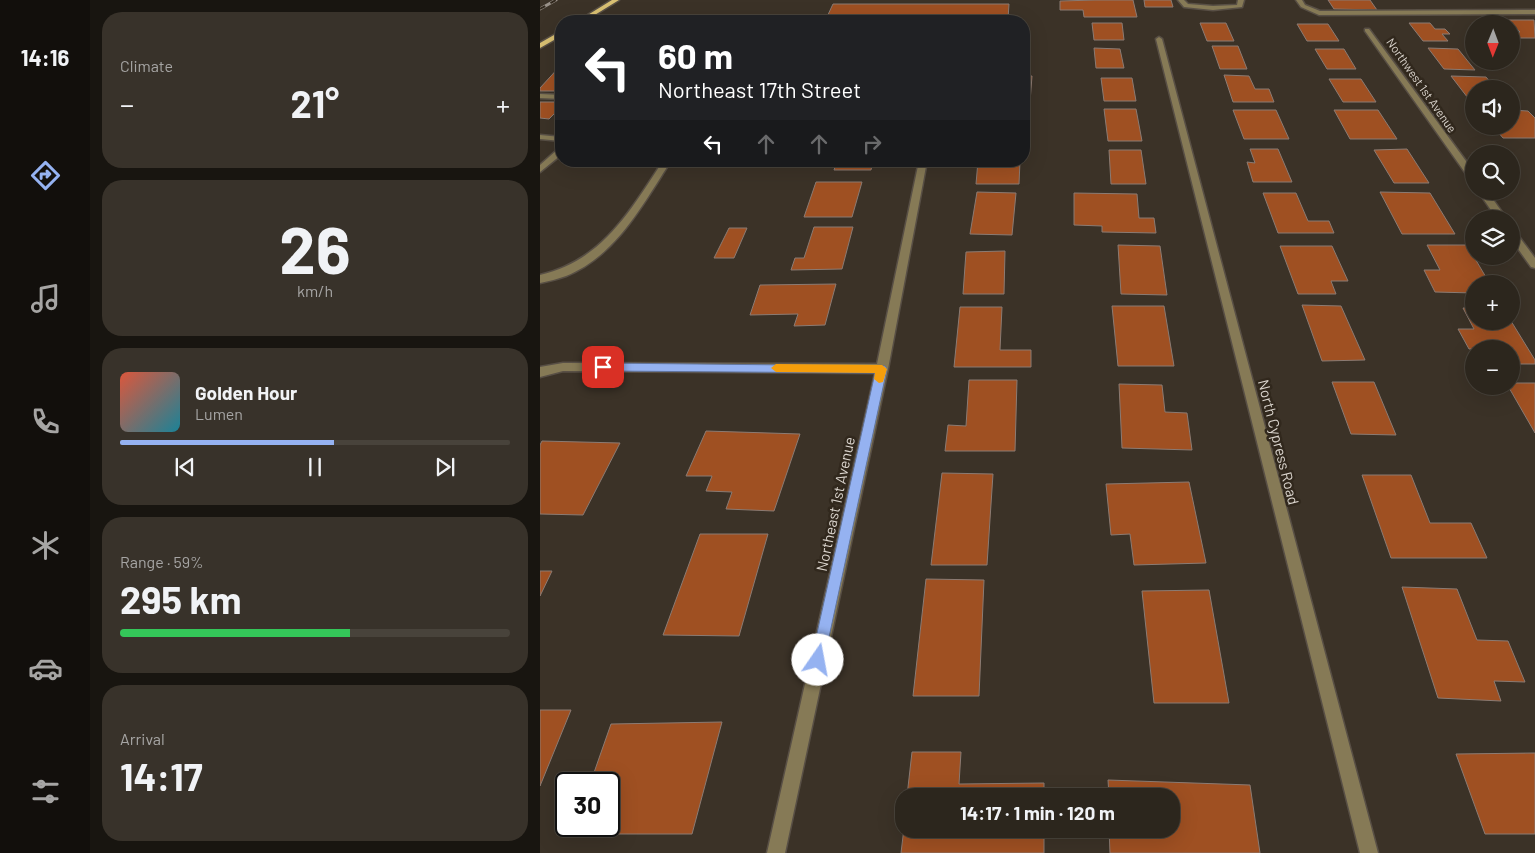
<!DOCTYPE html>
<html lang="en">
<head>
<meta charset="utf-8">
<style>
	body { margin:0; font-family:Barlow,sans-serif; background:#38322a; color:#f1f3f6; height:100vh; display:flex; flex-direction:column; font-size:19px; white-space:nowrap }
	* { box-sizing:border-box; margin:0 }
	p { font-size:16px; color:#a6a5a4 }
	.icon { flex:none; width:28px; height:28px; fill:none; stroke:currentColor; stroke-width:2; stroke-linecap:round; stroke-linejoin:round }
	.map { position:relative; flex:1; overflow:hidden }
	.details { display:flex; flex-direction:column; gap:12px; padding:12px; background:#181510; width:450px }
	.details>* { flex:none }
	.guide { position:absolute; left:15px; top:15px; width:475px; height:152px; border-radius:20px; box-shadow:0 5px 20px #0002,0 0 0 1px #48433b; background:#202124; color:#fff; overflow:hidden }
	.needle { width:32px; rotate:181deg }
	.controls { position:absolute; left:925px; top:15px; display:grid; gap:10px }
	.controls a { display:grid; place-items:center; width:55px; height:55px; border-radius:50%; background:#2c261d; box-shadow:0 5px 20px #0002,0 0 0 1px #48433b; font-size:25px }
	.speed { position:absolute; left:15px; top:772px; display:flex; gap:10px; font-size:25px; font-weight:700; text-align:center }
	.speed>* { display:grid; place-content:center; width:65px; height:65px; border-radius:50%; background:#2c261d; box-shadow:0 5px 20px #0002,0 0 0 1px #48433b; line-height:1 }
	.speed .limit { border:2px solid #111; border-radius:8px; background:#fff; color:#111 }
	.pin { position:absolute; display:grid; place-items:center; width:42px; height:42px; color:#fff; margin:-21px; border-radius:10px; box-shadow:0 2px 8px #0006 }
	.me { position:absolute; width:55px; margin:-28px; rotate:12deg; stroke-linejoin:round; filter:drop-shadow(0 0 4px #0008) }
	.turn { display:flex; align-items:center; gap:18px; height:105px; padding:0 20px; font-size:22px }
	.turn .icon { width:65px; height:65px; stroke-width:2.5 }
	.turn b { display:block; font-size:35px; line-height:42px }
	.lanes { display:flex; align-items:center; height:48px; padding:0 20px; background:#0003; justify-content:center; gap:25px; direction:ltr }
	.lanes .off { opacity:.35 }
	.big { font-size:38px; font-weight:700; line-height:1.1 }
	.details .tile { flex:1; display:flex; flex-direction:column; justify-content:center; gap:8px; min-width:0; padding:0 18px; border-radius:20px; background:#38322a }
	.details .dial { align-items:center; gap:0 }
	.dial b { font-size:65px; line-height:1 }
	.song { display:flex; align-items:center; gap:15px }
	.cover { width:60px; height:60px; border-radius:8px; background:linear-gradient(135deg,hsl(10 70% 55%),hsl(190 70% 35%)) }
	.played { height:5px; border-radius:2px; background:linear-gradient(90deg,#95b2f1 55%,#48433b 55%) }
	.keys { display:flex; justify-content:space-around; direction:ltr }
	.heat { display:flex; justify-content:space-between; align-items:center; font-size:28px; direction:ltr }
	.charge { height:8px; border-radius:4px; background:linear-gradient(90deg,#34c759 59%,#48433b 0) }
	.trip { position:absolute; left:355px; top:788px; width:285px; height:50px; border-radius:20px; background:#2c261d; box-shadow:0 5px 20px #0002,0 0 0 1px #48433b; font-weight:700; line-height:50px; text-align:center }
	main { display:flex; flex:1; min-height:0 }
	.tab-bar { display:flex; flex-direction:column; width:90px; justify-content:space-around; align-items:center; background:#120f0c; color:#a6a5a4 }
	.tab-bar .icon { width:35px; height:35px }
	.tab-bar .on { color:#95b2f1 }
	.tab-bar b { font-size:22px; color:#f1f3f6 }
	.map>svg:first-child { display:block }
	.building { fill:#9f5022; stroke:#8b7b73 }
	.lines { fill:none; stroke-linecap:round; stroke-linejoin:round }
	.minor-casing { stroke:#584f45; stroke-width:3 }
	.major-casing { stroke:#584f45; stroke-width:3 }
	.minor { fill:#867a56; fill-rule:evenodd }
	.major { fill:#d9c072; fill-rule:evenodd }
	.rail-casing { stroke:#999189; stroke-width:3 }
	.rail { stroke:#31281d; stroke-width:2; stroke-dasharray:6; stroke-linecap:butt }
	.route { fill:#95b2f1; stroke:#61749d }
	.slow { fill:#f59e0b }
	.labels { text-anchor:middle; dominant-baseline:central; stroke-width:5; stroke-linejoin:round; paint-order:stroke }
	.far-street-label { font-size:12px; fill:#dbd5ce; stroke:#31281d }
	.street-label { font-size:15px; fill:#dbd5ce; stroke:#31281d }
</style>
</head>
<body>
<main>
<nav class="tab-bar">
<b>14:16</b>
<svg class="icon on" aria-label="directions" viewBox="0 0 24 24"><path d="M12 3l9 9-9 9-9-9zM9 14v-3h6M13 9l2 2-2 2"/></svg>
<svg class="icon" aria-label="music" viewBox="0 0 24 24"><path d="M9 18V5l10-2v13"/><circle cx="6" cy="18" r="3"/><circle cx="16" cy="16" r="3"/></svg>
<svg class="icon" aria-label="phone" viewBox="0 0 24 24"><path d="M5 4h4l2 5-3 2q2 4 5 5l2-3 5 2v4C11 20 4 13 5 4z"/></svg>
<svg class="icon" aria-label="climate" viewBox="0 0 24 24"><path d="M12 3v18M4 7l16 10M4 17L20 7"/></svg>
<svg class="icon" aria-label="car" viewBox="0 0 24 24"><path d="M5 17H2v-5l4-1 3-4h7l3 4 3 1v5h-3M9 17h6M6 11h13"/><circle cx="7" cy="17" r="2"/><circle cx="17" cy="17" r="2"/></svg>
<svg class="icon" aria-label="filters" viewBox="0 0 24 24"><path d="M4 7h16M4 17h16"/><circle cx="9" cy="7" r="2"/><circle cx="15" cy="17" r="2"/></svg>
</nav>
<section class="details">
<div class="tile"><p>Climate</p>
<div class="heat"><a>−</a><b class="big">21°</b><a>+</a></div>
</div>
<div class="tile dial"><b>26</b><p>km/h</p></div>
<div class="tile">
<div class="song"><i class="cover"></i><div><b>Golden Hour</b><p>Lumen</p></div></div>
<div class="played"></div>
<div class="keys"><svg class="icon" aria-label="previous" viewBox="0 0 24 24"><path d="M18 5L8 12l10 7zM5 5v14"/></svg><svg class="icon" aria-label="pause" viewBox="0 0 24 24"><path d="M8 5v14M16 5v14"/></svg><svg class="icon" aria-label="next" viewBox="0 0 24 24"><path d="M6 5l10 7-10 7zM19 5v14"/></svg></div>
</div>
<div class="tile"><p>Range · 59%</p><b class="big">295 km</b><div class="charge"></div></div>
<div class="tile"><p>Arrival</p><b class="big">14:17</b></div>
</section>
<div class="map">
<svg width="995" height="853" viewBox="0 0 995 853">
	<rect width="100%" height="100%" fill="#3b3227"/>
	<path class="building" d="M 556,0 L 593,0 L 597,17 L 544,17 L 543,10 L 520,10 L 520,1 Z
		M 604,0 L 631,0 L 633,7 L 605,7 Z
		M 788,0 L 830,0 L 837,10 L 794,9 Z
		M 293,4 L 469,4 L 468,19 L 286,19 Z
		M 968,20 L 994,20 L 995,38 L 978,38 L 972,32 L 980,32 Z
		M 552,23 L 582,23 L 584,40 L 554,40 Z
		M 660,23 L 686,23 L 694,41 L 667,41 Z
		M 869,23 L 890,23 L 895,29 L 905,29 L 910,34 L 902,34 L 908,41 L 883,41 Z
		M 757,24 L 788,24 L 799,41 L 767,41 Z
		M 672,46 L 698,46 L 707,69 L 680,69 Z
		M 554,48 L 580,49 L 584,68 L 556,68 Z
		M 888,48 L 918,49 L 935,70 L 904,69 Z
		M 775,49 L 804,49 L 816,69 L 787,69 Z
		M 21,65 L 21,91 L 0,91 L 0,88 Z
		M 684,75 L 709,76 L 715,89 L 729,89 L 734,102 L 693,102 Z
		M 484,76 L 492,76 L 490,102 L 484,102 Z
		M 911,76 L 946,77 L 956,89 L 934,89 L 934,102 L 931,102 Z
		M 561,78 L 592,78 L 596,101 L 564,101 Z
		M 789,79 L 821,79 L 836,102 L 803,102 Z
		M 0,102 L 21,102 L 21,107 L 9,119 L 0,118 Z
		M 564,109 L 596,109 L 602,141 L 568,141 Z
		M 693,110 L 736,110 L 749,139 L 704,139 Z
		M 794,110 L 838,110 L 857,139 L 810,139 Z
		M 971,110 L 988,111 L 995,118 L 995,138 L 963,138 L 953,126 L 971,126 Z
		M 710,149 L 738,149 L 752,182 L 713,182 L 707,162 L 715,163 Z
		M 867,149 L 889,183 L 854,183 L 834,150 Z
		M 569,150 L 601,150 L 606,184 L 571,184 Z
		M 297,161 L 333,161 L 331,170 L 294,170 Z
		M 438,161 L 480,161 L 479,184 L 436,184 Z
		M 276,182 L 322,182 L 312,217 L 264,217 Z
		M 437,192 L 476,193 L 472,235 L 430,234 Z
		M 840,192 L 890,193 L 915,234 L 862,234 Z
		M 534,193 L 597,194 L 599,218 L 614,218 L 616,233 L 562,232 L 562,226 L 534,225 Z
		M 723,193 L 756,193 L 768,221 L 789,221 L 794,233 L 738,233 Z
		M 274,227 L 313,227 L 302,269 L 251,270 L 255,258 L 264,258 Z
		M 189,228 L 207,228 L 194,258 L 174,258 Z
		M 578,245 L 620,246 L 627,295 L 581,294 Z
		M 887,245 L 927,245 L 950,284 L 934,284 L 934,293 L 895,292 L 884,270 L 900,270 Z
		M 740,246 L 792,246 L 808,281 L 791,281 L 796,294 L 758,294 Z
		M 465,251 L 464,294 L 423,294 L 426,252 Z
		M 296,284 L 285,325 L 254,326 L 258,314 L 210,315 L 220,285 Z
		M 762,305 L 801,306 L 825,360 L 782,361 Z
		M 572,306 L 624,306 L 634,366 L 578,366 Z
		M 420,307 L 462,307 L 460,350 L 491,350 L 491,367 L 414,367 Z
		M 923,308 L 934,308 L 934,321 L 971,321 L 995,360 L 995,364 L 971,364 L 971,349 L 929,349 L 918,329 L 934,329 Z
		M 429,380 L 477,380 L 475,451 L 405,451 L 408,425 L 426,426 Z
		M 792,382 L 834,382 L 856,435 L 811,434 Z
		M 971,383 L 995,383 L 995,433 L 968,386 L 971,386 Z
		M 579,384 L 622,385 L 625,412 L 647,413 L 652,450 L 582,448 Z
		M 166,431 L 260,434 L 234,511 L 186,509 L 192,492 L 166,491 L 172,476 L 146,476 Z
		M 2,441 L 80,443 L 43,515 L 0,514 L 0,445 Z
		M 402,473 L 453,474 L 447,565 L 391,565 Z
		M 822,475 L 871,475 L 890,523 L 931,523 L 947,558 L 851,558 Z
		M 649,482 L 666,563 L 594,565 L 590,534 L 571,535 L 566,484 Z
		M 160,534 L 228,534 L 199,636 L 123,635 Z
		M 0,571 L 12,571 L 0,596 Z
		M 386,579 L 444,580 L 439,696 L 373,696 Z
		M 862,587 L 917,589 L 937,640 L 968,641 L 985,682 L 954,681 L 961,701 L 898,698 Z
		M 669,590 L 689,703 L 614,703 L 602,591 Z
		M 0,710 L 31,710 L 0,786 Z
		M 182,722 L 152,834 L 31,834 L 34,826 L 69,826 L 69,784 L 50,784 L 71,724 Z
		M 372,752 L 421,752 L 419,784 L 504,783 L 504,796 L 367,796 Z
		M 995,753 L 995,834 L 945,834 L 916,754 Z
		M 568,780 L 710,785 L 720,853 L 570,853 L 569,829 L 631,829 L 631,796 L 569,796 Z
		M 364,828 L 504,829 L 504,853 L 361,853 Z"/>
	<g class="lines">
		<defs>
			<path id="minor" d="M 638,0 L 644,0 L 648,4 L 673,6 L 697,5 L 698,0 L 704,0 L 702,7 L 673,10 L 644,7 Z
				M 756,0 L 762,0 L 765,5 L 780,11 L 995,10 L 995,14 L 779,15 L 761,7 Z
				M 825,29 L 829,29 L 934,172 L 934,182 L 931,181 L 825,31 Z
				M 619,37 L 622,39 L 838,853 L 820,853 L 616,39 Z
				M 0,94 L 21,95 L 21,99 L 0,98 Z
				M 0,135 L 21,137 L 21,141 L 0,139 Z
				M 18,149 L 21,149 L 21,155 L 0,172 L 0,165 Z
				M 123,161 L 131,161 C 103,204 76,256 26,276 C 18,279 9,281 0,283 L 0,275 C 62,261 90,211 123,161 Z
				M 379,161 L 387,161 L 348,369 L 245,853 L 227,853 L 335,373 L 23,371 L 0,377 L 0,367 L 23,363 L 337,364 Z
				M 938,191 L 947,191 L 967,219 L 957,219 Z
				M 971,229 L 974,230 L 995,258 L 995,268 L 991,267 L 971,239 Z"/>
			<path id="major" d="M 72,0 L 79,0 L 45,21 L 38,21 Z
				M 21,31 L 21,36 L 0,48 L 0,43 Z"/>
		</defs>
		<use href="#minor" class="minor-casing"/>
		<use href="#major" class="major-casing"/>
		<use href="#minor" class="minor"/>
		<use href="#major" class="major"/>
		<defs>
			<path id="rail" d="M 0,9 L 16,0"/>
		</defs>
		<use href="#rail" class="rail-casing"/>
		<use href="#rail" class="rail"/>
	</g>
	<path class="route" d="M 63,363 L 345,366 L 347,369 L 283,665 L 278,667 L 273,665 L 271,660 L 335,373 L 63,371 L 58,367 Z"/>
	<path class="slow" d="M 236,364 L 342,365 L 347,369 L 343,382 L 339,383 L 334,379 L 335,373 L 236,372 L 231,368 Z"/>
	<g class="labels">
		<g class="far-street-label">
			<text transform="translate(882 85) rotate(55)">Northwest 1st Avenue</text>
		</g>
		<g class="street-label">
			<text transform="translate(739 442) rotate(76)">North Cypress Road</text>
			<text transform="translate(295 504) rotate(-78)">Northeast 1st Avenue</text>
		</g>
	</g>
</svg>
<div class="controls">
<a><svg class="needle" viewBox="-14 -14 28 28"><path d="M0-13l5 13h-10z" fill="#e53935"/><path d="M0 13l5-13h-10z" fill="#a6a5a4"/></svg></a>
<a><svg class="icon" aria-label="sound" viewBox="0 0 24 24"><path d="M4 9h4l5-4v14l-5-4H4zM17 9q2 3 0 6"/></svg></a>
<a><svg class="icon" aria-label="search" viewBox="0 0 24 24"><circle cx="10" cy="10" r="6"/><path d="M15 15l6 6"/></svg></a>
<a><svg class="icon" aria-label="layers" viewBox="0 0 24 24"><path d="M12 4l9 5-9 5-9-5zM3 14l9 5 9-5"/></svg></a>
<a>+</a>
<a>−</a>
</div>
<div class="speed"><div class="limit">30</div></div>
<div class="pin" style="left:63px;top:367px;background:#d93025"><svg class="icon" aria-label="arrive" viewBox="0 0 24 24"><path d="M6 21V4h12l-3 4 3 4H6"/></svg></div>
<svg class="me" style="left:278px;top:660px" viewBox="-20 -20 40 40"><circle r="19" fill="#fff"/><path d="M0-13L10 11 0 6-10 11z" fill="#95b2f1"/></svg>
<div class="trip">14:17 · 1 min · 120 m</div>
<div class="guide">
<div class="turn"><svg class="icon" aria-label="left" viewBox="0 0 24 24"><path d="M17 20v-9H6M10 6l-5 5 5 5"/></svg><div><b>60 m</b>Northeast 17th Street</div></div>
<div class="lanes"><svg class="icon" aria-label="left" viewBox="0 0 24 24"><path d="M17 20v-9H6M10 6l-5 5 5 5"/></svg><svg class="icon off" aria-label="ahead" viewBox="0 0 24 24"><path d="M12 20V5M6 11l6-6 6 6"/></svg><svg class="icon off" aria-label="ahead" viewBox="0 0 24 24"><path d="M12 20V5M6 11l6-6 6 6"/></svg><svg class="icon off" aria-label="right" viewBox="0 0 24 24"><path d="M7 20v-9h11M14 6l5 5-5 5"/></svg></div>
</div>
</div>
</main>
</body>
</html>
